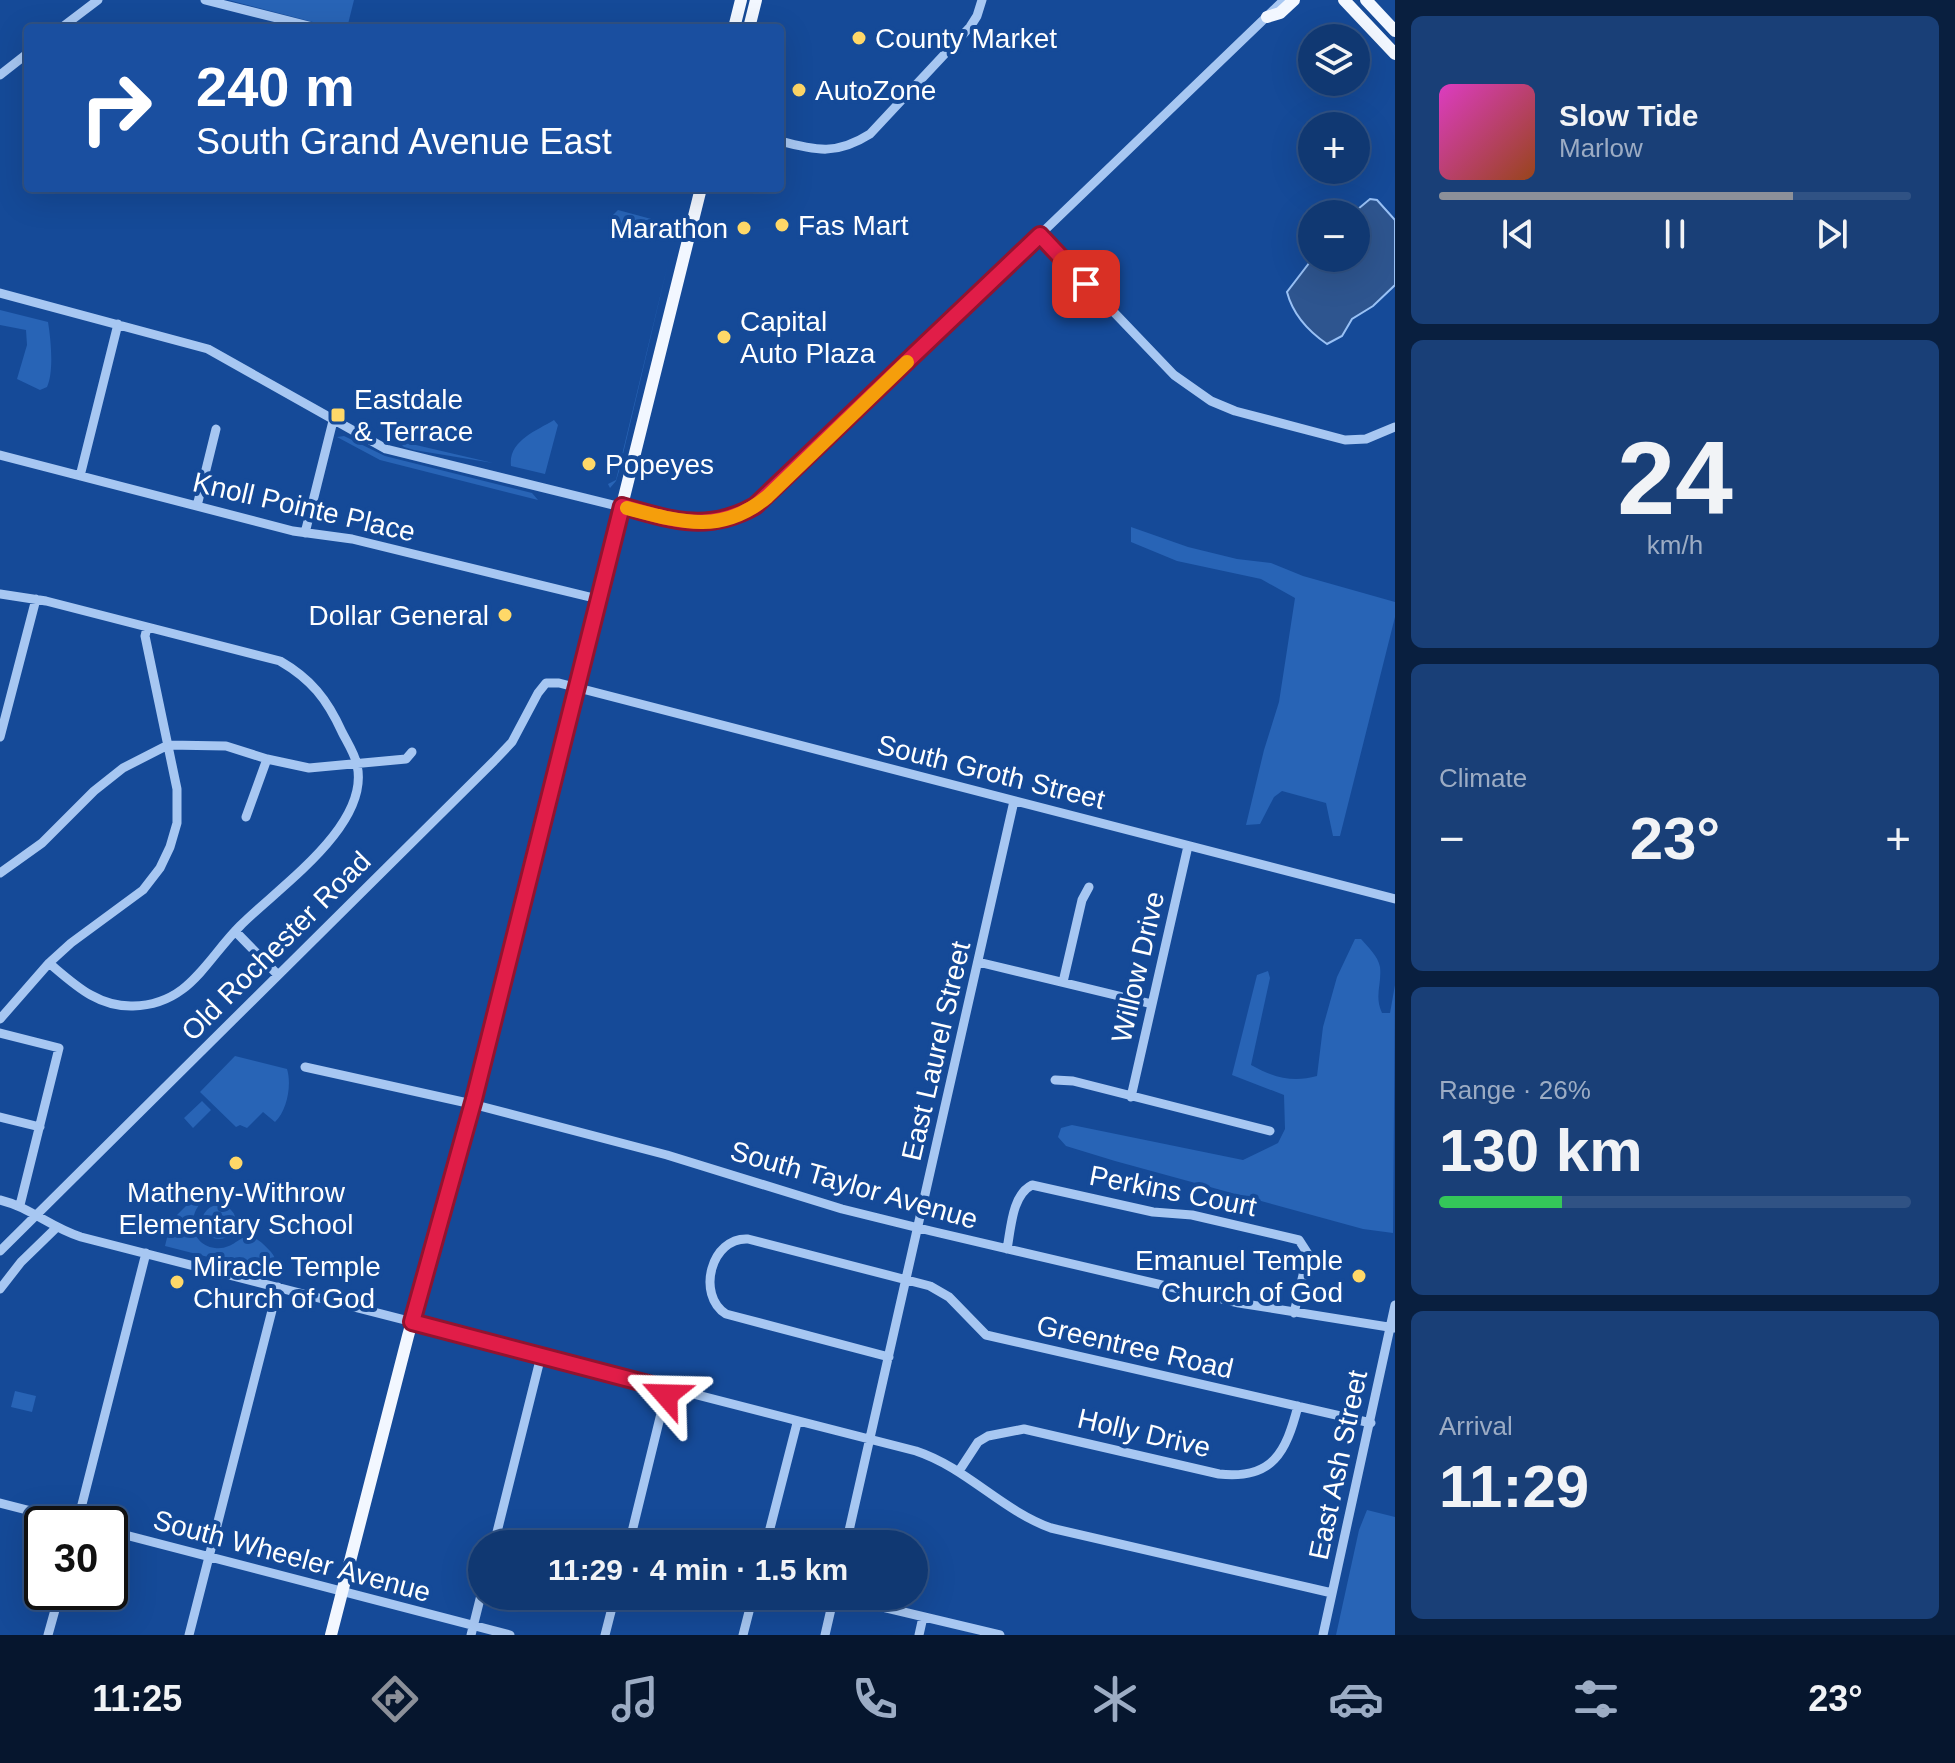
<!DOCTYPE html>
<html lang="en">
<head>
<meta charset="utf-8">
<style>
	body { margin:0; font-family:Arial,sans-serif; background:#193f77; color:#f1f3f6; height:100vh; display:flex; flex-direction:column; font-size:30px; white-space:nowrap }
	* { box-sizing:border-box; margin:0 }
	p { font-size:26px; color:#9cacc4 }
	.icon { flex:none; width:44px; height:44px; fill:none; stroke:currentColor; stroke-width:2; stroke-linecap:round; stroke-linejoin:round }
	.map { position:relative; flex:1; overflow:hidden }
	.details { display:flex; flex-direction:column; gap:16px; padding:16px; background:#091f3f; width:560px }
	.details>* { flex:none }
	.top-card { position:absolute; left:24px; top:24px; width:760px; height:168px; border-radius:8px; box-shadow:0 8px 32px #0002,0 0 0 2px #305284; background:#1a4fa0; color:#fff; overflow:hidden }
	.buttons { position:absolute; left:1298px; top:24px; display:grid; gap:16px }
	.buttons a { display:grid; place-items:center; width:72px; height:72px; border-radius:50%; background:#103872; box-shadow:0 8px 32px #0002,0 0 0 2px #305284; font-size:40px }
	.speed { position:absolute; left:24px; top:1506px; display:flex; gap:16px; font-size:40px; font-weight:700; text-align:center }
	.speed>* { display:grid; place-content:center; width:104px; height:104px; border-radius:50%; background:#103872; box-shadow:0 8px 32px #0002,0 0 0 2px #305284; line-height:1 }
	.speed .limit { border:4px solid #111; border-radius:12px; background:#fff; color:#111 }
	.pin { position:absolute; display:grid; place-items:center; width:68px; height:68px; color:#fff; margin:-34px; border-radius:16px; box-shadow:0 4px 12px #0006 }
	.me { position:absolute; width:88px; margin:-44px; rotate:295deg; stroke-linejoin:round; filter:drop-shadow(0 0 6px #0008) }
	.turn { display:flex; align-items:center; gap:28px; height:168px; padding:0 40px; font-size:36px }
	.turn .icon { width:104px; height:104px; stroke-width:2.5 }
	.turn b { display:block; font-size:56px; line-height:68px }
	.big { font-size:60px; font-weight:600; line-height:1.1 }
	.details .tile { flex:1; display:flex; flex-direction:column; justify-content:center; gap:12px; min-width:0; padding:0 28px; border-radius:12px; background:#193f77 }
	.details .dial { align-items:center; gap:0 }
	.dial b { font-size:104px; line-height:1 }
	.song { display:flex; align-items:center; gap:24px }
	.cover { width:96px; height:96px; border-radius:12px; background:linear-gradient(135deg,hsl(310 70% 55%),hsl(20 70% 35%)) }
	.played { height:8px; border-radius:4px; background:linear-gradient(90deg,#8c9099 75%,#305284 75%) }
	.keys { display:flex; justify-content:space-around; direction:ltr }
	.heat { display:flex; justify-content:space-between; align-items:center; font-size:44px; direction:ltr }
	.charge { height:12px; border-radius:6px; background:linear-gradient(90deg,#34c759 26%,#305284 0) }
	.trip { position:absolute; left:468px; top:1530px; width:460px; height:80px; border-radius:40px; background:#103872; box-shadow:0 8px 32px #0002,0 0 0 2px #305284; font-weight:600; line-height:80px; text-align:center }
	.dock { display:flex; height:128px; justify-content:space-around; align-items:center; background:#06162e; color:#9cacc4 }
	.dock .icon { width:56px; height:56px }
	.dock .selected { color:#8c9099 }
	.dock b { font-size:36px; color:#f1f3f6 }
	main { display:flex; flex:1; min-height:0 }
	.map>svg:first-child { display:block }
	.green { fill:#2864b6 }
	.water { fill:#2e558f; stroke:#99c1f5; stroke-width:2 }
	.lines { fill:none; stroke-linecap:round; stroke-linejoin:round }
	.minor { stroke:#a7c7f2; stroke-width:9 }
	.major { stroke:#f2f7ff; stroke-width:12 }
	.route-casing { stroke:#92132f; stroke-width:20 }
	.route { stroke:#e11d48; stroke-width:14 }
	.slow { stroke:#f59e0b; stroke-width:14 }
	.poi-dot { fill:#ffd868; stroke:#154a98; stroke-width:3 }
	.labels { text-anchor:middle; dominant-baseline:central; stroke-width:8; stroke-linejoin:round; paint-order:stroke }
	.poi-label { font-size:28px; fill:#fff; stroke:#154a98; text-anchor:start }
	.street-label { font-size:28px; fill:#fff; stroke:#154a98 }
</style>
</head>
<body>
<main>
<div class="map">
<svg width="1395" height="1635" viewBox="0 0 1395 1635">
	<rect width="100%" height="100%" fill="#154a98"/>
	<path class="green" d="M 228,0 L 354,0 L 348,24 L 336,28 Z
		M 618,210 L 655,220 L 656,220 L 636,220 L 618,226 L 611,222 L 610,218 Z
		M 669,259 L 619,471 L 616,481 L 610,488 L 608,484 L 616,480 Z
		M 0,310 L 48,322 C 51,340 54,372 47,387 L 40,390 L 17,379 L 27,345 L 26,330 L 0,325 Z
		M 554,420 L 558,425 L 545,474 L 511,466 C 508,441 536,431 554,420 Z
		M 344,436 L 385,456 L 532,493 L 538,500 L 380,460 L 337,437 Z
		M 397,440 L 403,442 L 493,463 L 414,450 L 404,447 Z
		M 1131,527 L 1188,547 L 1237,559 L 1271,563 L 1303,576 L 1395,602 L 1395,617 L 1340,836 L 1333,836 L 1326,803 L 1282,791 L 1274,797 L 1260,824 L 1246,825 L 1264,750 L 1279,702 L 1295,598 L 1261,579 L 1177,561 L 1131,542 Z
		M 1355,939 L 1361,939 C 1368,947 1378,956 1380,967 C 1382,984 1374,996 1382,1013 L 1390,1013 L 1395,985 L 1393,1233 L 1363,1229 L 1115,1161 L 1066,1146 L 1058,1137 L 1061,1128 L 1072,1125 L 1243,1160 L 1278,1143 L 1285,1129 L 1284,1095 L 1232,1075 L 1257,975 L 1268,971 L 1270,978 L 1251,1065 C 1273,1077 1292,1083 1317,1076 L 1323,1027 L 1337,977 Z
		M 235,1056 L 287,1069 C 292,1085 287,1111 275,1122 L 263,1112 L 247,1128 L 240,1125 L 236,1127 L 200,1092 Z
		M 202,1101 L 211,1110 L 193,1128 L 184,1118 Z
		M 194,1198 L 200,1204 C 187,1219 192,1245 215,1248 C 242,1251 241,1218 271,1252 C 277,1259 278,1266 274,1275 L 214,1262 L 212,1258 L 165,1246 L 171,1221 Z
		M202 1222a17 17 0 1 1 34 0a17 17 0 1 1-34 0Z
		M 15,1391 L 36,1396 L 32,1412 L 11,1407 Z
		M 1367,1510 L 1395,1517 L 1395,1635 L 1336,1635 L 1359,1530 Z"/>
	<path class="water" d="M 1370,199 L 1377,200 L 1395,220 L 1395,285 L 1373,306 L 1352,319 L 1342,336 L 1327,344 C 1308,331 1293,315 1287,292 L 1313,258 L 1356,258 L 1356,214 L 1352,214 Z"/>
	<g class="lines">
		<path class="minor" d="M 205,0 L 317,28
			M 61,28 L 98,0
			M 0,75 L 28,53
			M 780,141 C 817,151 837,155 870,134 L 970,27 L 977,16 L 982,0
			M 1040,235 L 1174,375 L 1211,401 L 1235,411 L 1345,440 L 1366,439 L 1395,427
			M 0,293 L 208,349 L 386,449 L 678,521 C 712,526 740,519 767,497 L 1284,0
			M 0,455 L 293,531 L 352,539 L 598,599
			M 80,476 L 118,324
			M 197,506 L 216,429
			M 305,533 L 333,421
			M 0,594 L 46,601 L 280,661 C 311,679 327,699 342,732 C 347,742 355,754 357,765 C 371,826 276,889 240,926 C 206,960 189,1005 133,1006 C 97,1007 74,984 49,963
			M 0,737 L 36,599
			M 246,817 L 267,759
			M 0,873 L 42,843 L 94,791 L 123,768 L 168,745 L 226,746 L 267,759 L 309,768 L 406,759 L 412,752
			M 235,931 L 278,975
			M 978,962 L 1152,1004
			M 1063,982 L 1082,900 L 1089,887
			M 0,1019 L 49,963 L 71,943 L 143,890 L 160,868 L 170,847 L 177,823 L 177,789 L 145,636 L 147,628
			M 0,1033 L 59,1048 L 20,1205
			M 305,1067 L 472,1104 L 667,1155 L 842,1209 L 931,1231 L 1239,1303 L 1395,1328
			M 1055,1080 L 1073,1081 L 1270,1131
			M 1131,1097 L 1188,846
			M 0,1117 L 40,1127
			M 0,1200 C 30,1207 51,1228 81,1237 L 916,1451 C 967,1468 1001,1510 1051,1528 L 1332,1593
			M 1007,1249 C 1011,1228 1012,1195 1032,1185 L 1153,1212 L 1192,1215 L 1299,1240 L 1308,1254 L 1294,1313
			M 0,1251 L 494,761 L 512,742 L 538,693 L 546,683 L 559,683 L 1395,899
			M 0,1289 L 21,1262 L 56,1228
			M 889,1357 L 726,1314 C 696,1295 711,1237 748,1239 L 930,1286 L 949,1297 L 986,1335 L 1371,1423
			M 959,1471 L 978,1442 L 988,1436 L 1024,1429 L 1219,1474 C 1273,1480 1286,1452 1298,1406
			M 0,1503 L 82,1524
			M 77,1524 L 146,1253
			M 110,1531 L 510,1635
			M 494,1544 L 541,1356
			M 629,1544 L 667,1389
			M 766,1544 L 797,1423
			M 846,1544 L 1014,801
			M 836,1596 L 1000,1635
			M 48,1635 L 60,1592
			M 189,1635 L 278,1287
			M 471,1635 L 482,1591
			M 605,1635 L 615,1596
			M 743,1635 L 753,1596
			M 825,1635 L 834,1596
			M 919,1635 L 923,1617
			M 1323,1635 L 1395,1305"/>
		<path class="major" d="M 1344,0 L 1395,54
			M 1366,0 L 1395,31
			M 1267,17 L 1280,13 L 1294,0
			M 734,28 L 741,0
			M 749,28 L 756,0
			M 331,1635 L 408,1336 L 477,1088 L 701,188"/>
	</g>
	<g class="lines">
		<defs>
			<path id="route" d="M 666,1395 L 667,1389 L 412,1322 L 474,1099 L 622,506 C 671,520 707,533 755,506 L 1040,235 L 1086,284"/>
		</defs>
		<use href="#route" class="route-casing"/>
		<use href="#route" class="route"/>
		<path class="slow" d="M 627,508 C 680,522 721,535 767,497 L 907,362"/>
	</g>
	<g class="poi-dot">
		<circle cx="859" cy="38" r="8"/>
		<circle cx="799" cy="90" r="8"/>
		<circle cx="782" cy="225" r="8"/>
		<circle cx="744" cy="228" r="8"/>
		<circle cx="724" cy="337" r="8"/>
		<rect x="330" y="407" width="16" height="16" rx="4"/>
		<circle cx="589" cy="464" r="8"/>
		<circle cx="505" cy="615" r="8"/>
		<circle cx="236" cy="1163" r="8"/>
		<circle cx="1359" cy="1276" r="8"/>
		<circle cx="177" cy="1282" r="8"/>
	</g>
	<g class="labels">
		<g class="poi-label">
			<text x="875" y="38">County Market</text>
			<text x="815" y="90">AutoZone</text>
			<text x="798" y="225">Fas Mart</text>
			<text x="728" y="228" text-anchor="end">Marathon</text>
			<text x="740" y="321">Capital<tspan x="740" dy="32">Auto Plaza</tspan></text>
			<text x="354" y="399">Eastdale<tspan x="354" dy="32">&amp; Terrace</tspan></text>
			<text x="605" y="464">Popeyes</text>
			<text x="489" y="615" text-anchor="end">Dollar General</text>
			<text x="236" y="1192" text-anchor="middle">Matheny-Withrow<tspan x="236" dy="32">Elementary School</tspan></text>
			<text x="1343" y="1260" text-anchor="end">Emanuel Temple<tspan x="1343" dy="32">Church of God</tspan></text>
			<text x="193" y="1266">Miracle Temple<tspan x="193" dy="32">Church of God</tspan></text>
		</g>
		<g class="street-label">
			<text transform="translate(304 507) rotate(13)">Knoll Pointe Place</text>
			<text transform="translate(991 772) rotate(14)">South Groth Street</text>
			<text transform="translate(276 946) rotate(-45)">Old Rochester Road</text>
			<text transform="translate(1138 967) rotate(-77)">Willow Drive</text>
			<text transform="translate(936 1051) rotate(-77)">East Laurel Street</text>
			<text transform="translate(854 1185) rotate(16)">South Taylor Avenue</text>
			<text transform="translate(1173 1191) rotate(11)">Perkins Court</text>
			<text transform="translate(1135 1347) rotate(13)">Greentree Road</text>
			<text transform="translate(1144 1433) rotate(13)">Holly Drive</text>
			<text transform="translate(1338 1465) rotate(-78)">East Ash Street</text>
			<text transform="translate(292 1556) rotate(15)">South Wheeler Avenue</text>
		</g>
	</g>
</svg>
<div class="buttons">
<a><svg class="icon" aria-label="layers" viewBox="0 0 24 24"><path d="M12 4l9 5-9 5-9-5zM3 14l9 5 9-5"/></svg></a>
<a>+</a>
<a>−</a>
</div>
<div class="speed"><div class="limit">30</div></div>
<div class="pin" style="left:1086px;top:284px;background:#d93025"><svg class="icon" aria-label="arrive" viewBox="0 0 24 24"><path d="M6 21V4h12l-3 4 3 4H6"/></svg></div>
<svg class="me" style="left:666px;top:1395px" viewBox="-20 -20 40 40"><path d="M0-17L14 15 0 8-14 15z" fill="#e11d48" stroke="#fff" stroke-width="4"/></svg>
<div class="trip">11:29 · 4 min · 1.5 km</div>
<div class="top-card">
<div class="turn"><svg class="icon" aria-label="right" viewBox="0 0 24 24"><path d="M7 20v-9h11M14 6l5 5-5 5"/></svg><div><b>240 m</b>South Grand Avenue East</div></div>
</div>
</div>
<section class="details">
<div class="tile">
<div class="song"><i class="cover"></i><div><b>Slow Tide</b><p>Marlow</p></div></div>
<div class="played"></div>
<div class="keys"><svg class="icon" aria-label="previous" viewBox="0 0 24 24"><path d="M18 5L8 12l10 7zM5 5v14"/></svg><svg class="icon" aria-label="pause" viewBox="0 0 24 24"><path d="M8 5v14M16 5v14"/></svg><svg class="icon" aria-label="next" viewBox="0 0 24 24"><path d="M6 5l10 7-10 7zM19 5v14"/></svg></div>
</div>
<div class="tile dial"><b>24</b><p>km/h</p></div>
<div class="tile"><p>Climate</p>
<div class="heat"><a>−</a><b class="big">23°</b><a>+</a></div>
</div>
<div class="tile"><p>Range · 26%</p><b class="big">130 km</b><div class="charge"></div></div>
<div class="tile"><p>Arrival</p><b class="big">11:29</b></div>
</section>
</main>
<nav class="dock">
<b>11:25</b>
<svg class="icon selected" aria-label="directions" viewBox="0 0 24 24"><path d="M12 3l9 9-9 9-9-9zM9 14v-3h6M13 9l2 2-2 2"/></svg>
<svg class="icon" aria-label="music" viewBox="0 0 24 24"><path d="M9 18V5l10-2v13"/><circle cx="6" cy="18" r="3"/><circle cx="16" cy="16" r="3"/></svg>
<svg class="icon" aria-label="phone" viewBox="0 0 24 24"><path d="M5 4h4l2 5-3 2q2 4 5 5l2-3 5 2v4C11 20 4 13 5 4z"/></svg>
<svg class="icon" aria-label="climate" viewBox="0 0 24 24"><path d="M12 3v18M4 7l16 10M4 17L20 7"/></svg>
<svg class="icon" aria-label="car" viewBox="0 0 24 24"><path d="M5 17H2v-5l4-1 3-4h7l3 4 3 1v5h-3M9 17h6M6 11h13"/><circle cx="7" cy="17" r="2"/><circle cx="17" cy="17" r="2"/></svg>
<svg class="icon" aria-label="filters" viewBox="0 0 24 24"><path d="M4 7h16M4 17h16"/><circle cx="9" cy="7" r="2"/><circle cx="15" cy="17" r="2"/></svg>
<b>23°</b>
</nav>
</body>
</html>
